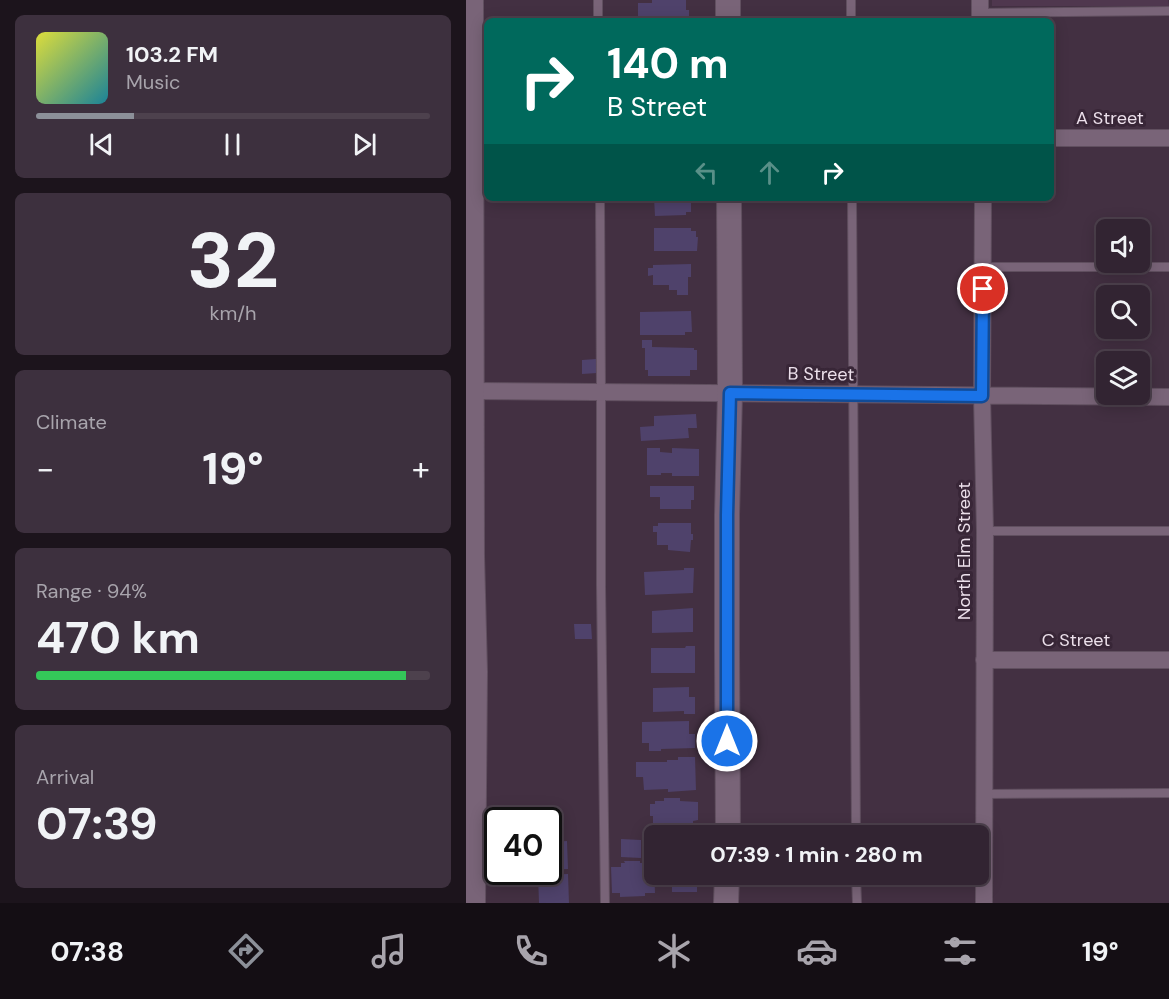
<!DOCTYPE html>
<html lang="en">
<head>
<meta charset="utf-8">
<style>
	body { margin:0; font-family:"DM Sans",sans-serif; background:#3d303e; color:#f1f3f6; height:100vh; display:flex; flex-direction:column; font-size:22px; white-space:nowrap }
	* { box-sizing:border-box; margin:0 }
	p { font-size:20px; color:#a8a4ac }
	.icon { flex:none; width:33px; height:33px; fill:none; stroke:currentColor; stroke-width:2; stroke-linecap:round; stroke-linejoin:round }
	.map { position:relative; flex:1; overflow:hidden }
	.details { display:flex; flex-direction:column; gap:15px; padding:15px; background:#1c141c; width:466px }
	.details>* { flex:none }
	.banner { position:absolute; left:18px; top:18px; width:570px; height:183px; border-radius:9px; box-shadow:0 3px 15px #0003,0 0 0 2px #4d414d; background:#00695c; color:#fff; overflow:hidden }
	.fabs { position:absolute; left:630px; top:219px; display:grid; gap:12px }
	.fabs a { display:grid; place-items:center; width:54px; height:54px; border-radius:9px; background:#322432; box-shadow:0 3px 15px #0003,0 0 0 2px #4d414d; font-size:30px }
	.speed { position:absolute; left:18px; top:807px; display:flex; gap:12px; font-size:30px; font-weight:700; text-align:center }
	.speed>* { display:grid; place-content:center; width:78px; height:78px; border-radius:50%; background:#322432; box-shadow:0 3px 15px #0003,0 0 0 2px #4d414d; line-height:1 }
	.speed .limit { border:3px solid #111; border-radius:9px; background:#fff; color:#111 }
	.pin { position:absolute; display:grid; place-items:center; width:51px; height:51px; color:#fff; margin:-26px; border:3px solid #fff; border-radius:50%; box-shadow:0 2px 6px #0007 }
	.me { position:absolute; width:66px; margin:-33px; rotate:0deg; stroke-linejoin:round; filter:drop-shadow(0 0 4px #0008) }
	.turn { display:flex; align-items:center; gap:21px; height:126px; padding:0 24px; font-size:27px }
	.turn .icon { width:78px; height:78px; stroke-width:2.5 }
	.turn b { display:block; font-size:42px; line-height:51px }
	.lanes { display:flex; align-items:center; height:57px; padding:0 24px; background:#0003; justify-content:center; gap:30px; direction:ltr }
	.lanes .off { opacity:.35 }
	.big { font-size:45px; font-weight:700; line-height:1.1 }
	.details .widget { flex:1; display:flex; flex-direction:column; justify-content:center; gap:9px; min-width:0; padding:0 21px; border-radius:9px; background:#3d303e }
	.details .dial { align-items:center; gap:0 }
	.dial b { font-size:78px; line-height:1 }
	.song { display:flex; align-items:center; gap:18px }
	.cover { width:72px; height:72px; border-radius:9px; background:linear-gradient(135deg,hsl(60 70% 55%),hsl(190 70% 35%)) }
	.played { height:6px; border-radius:3px; background:linear-gradient(90deg,#8c9099 25%,#4d414d 25%) }
	.keys { display:flex; justify-content:space-around; direction:ltr }
	.heat { display:flex; justify-content:space-between; align-items:center; font-size:33px; direction:ltr }
	.charge { height:9px; border-radius:4px; background:linear-gradient(90deg,#34c759 94%,#4d414d 0) }
	.trip { position:absolute; left:178px; top:825px; width:345px; height:60px; border-radius:9px; background:#322432; box-shadow:0 3px 15px #0003,0 0 0 2px #4d414d; font-weight:700; line-height:60px; text-align:center }
	.dock { display:flex; height:96px; justify-content:space-around; align-items:center; background:#140e14; color:#a8a4ac }
	.dock .icon { width:42px; height:42px }
	.dock .current { color:#8c9099 }
	.dock b { font-size:27px; color:#f1f3f6 }
	main { display:flex; flex:1; min-height:0 }
	.map>svg:first-child { display:block }
	.built { fill:#4f374e }
	.building { fill:#4f426b }
	.lines { fill:none; stroke-linecap:round; stroke-linejoin:round }
	.lane-casing { stroke:#604f5f; stroke-width:10 }
	.street-casing { stroke:#604f5f; stroke-width:18 }
	.secondary-casing { stroke:#604f5f; stroke-width:26 }
	.lane { stroke:#796478; stroke-width:8 }
	.street { stroke:#796478; stroke-width:16 }
	.secondary { stroke:#796478; stroke-width:24 }
	.route-casing { stroke:#114b97; stroke-width:15 }
	.route { stroke:#1a73e8; stroke-width:10 }
	.labels { text-anchor:middle; dominant-baseline:central; stroke-width:6; stroke-linejoin:round; paint-order:stroke }
	.street-label { font-size:18px; fill:#ece0eb; stroke:#382637 }
</style>
</head>
<body>
<main>
<section class="details">
<div class="widget">
<div class="song"><i class="cover"></i><div><b>103.2 FM</b><p>Music</p></div></div>
<div class="played"></div>
<div class="keys"><svg class="icon" aria-label="previous" viewBox="0 0 24 24"><path d="M18 5L8 12l10 7zM5 5v14"/></svg><svg class="icon" aria-label="pause" viewBox="0 0 24 24"><path d="M8 5v14M16 5v14"/></svg><svg class="icon" aria-label="next" viewBox="0 0 24 24"><path d="M6 5l10 7-10 7zM19 5v14"/></svg></div>
</div>
<div class="widget dial"><b>32</b><p>km/h</p></div>
<div class="widget"><p>Climate</p>
<div class="heat"><a>−</a><b class="big">19°</b><a>+</a></div>
</div>
<div class="widget"><p>Range · 94%</p><b class="big">470 km</b><div class="charge"></div></div>
<div class="widget"><p>Arrival</p><b class="big">07:39</b></div>
</section>
<div class="map">
<svg width="703" height="903" viewBox="0 0 703 903">
	<rect width="100%" height="100%" fill="#433042"/>
	<path class="built" d="M 526,0 L 702,0 L 703,6 L 526,6 Z"/>
	<path class="building" d="M 186,0 L 220,0 L 220,10 L 223,10 L 223,18 L 221,17 L 221,21 L 187,21 L 187,18 L 172,19 L 172,3 L 186,3 Z
		M 188,198 L 225,198 L 225,212 L 220,212 L 220,215 L 189,216 Z
		M 188,228 L 225,228 L 225,231 L 230,231 L 230,237 L 232,237 L 231,251 L 188,251 Z
		M 225,264 L 225,277 L 222,277 L 222,295 L 211,295 L 211,290 L 203,290 L 203,285 L 187,285 L 187,275 L 182,276 L 182,268 L 187,268 L 187,265 Z
		M 225,311 L 226,332 L 219,332 L 219,335 L 174,335 L 174,312 Z
		M 176,340 L 186,340 L 186,347 L 228,348 L 228,350 L 231,350 L 231,370 L 224,370 L 224,376 L 182,376 L 182,370 L 179,370 L 179,348 L 176,348 Z
		M 130,359 L 131,373 L 116,374 L 116,360 Z
		M 230,414 L 231,428 L 222,428 L 223,438 L 175,441 L 174,427 L 188,426 L 188,416 Z
		M 181,448 L 194,448 L 194,452 L 206,453 L 206,448 L 233,449 L 233,476 L 206,476 L 206,473 L 195,473 L 195,475 L 181,475 Z
		M 184,486 L 228,486 L 228,500 L 225,500 L 225,509 L 194,509 L 194,497 L 184,497 Z
		M 192,523 L 225,523 L 225,534 L 227,534 L 227,540 L 225,540 L 224,552 L 202,550 L 202,545 L 191,545 L 191,532 L 187,532 L 187,526 L 192,526 Z
		M 218,568 L 228,568 L 227,593 L 179,595 L 178,572 L 218,570 Z
		M 227,608 L 227,632 L 186,633 L 186,611 Z
		M 108,624 L 125,624 L 126,639 L 109,639 Z
		M 220,646 L 229,646 L 229,673 L 185,673 L 185,648 L 219,648 Z
		M 223,687 L 223,697 L 229,697 L 229,714 L 218,714 L 218,711 L 187,712 L 187,688 Z
		M 223,721 L 223,734 L 229,734 L 229,748 L 195,749 L 195,751 L 183,751 L 183,743 L 176,743 L 176,722 Z
		M 212,757 L 229,757 L 230,790 L 202,792 L 202,789 L 178,790 L 177,777 L 170,777 L 170,762 L 201,762 L 201,760 L 212,760 Z
		M 198,798 L 214,798 L 214,801 L 232,802 L 232,820 L 227,821 L 227,827 L 214,827 L 214,830 L 199,830 L 199,827 L 187,827 L 187,816 L 184,816 L 184,804 L 189,804 L 189,801 L 198,801 Z
		M 155,839 L 175,840 L 175,858 L 155,857 Z
		M 101,841 L 102,869 L 82,870 L 82,842 Z
		M 158,861 L 174,861 L 174,863 L 178,863 L 178,866 L 188,866 L 189,893 L 179,893 L 179,896 L 154,897 L 154,893 L 146,893 L 145,867 L 155,867 L 155,863 L 159,863 Z
		M 102,874 L 103,903 L 73,903 L 72,875 Z
		M 203,874 L 231,874 L 231,892 L 206,892 L 206,882 L 203,881 Z"/>
	<g class="lines">
		<defs>
			<path id="lane" d="M 132,0 L 132,21
				M 385,0 L 385,21
				M 514,13 L 703,11
				M 134,198 L 135,392 L 135,586 L 139,903
				M 386,198 L 390,836
				M 518,267 L 703,267
				M 519,531 L 703,531
				M 519,794 L 703,793
				M 390,874 L 391,903"/>
			<path id="street" d="M 514,21 L 514,0
				M 585,138 L 703,138
				M 517,198 L 516,396 L 519,531 L 518,903
				M 7,391 L 703,397
				M 518,660 L 703,660"/>
			<path id="secondary" d="M 5,0 L 6,556 L 9,672 L 7,903
				M 262,0 L 262,21
				M 262,836 L 261,651 L 261,515 L 264,393 L 263,198
				M 260,903 L 261,874"/>
		</defs>
		<use href="#lane" class="lane-casing"/>
		<use href="#street" class="street-casing"/>
		<use href="#secondary" class="secondary-casing"/>
		<use href="#lane" class="lane"/>
		<use href="#street" class="street"/>
		<use href="#secondary" class="secondary"/>
	</g>
	<g class="lines">
		<defs>
			<path id="route" d="M 261,741 L 261,515 L 264,393 L 516,396 L 517,289"/>
		</defs>
		<use href="#route" class="route-casing"/>
		<use href="#route" class="route"/>
	</g>
	<g class="labels">
		<g class="street-label">
			<text x="644" y="118">A Street</text>
			<text transform="translate(355 374) rotate(1)">B Street</text>
			<text transform="translate(498 551) rotate(-90)">North Elm Street</text>
			<text x="610" y="640">C Street</text>
		</g>
	</g>
</svg>
<div class="fabs">
<a><svg class="icon" aria-label="sound" viewBox="0 0 24 24"><path d="M4 9h4l5-4v14l-5-4H4zM17 9q2 3 0 6"/></svg></a>
<a><svg class="icon" aria-label="search" viewBox="0 0 24 24"><circle cx="10" cy="10" r="6"/><path d="M15 15l6 6"/></svg></a>
<a><svg class="icon" aria-label="layers" viewBox="0 0 24 24"><path d="M12 4l9 5-9 5-9-5zM3 14l9 5 9-5"/></svg></a>
</div>
<div class="speed"><div class="limit">40</div></div>
<div class="pin" style="left:517px;top:289px;background:#d93025"><svg class="icon" aria-label="arrive" viewBox="0 0 24 24"><path d="M6 21V4h12l-3 4 3 4H6"/></svg></div>
<svg class="me" style="left:261px;top:741px" viewBox="-20 -20 40 40"><circle r="17" fill="#1a73e8" stroke="#fff" stroke-width="3"/><path d="M0-11L8 9 0 5-8 9z" fill="#fff"/></svg>
<div class="trip">07:39 · 1 min · 280 m</div>
<div class="banner">
<div class="turn"><svg class="icon" aria-label="right" viewBox="0 0 24 24"><path d="M7 20v-9h11M14 6l5 5-5 5"/></svg><div><b>140 m</b>B Street</div></div>
<div class="lanes"><svg class="icon off" aria-label="left" viewBox="0 0 24 24"><path d="M17 20v-9H6M10 6l-5 5 5 5"/></svg><svg class="icon off" aria-label="ahead" viewBox="0 0 24 24"><path d="M12 20V5M6 11l6-6 6 6"/></svg><svg class="icon" aria-label="right" viewBox="0 0 24 24"><path d="M7 20v-9h11M14 6l5 5-5 5"/></svg></div>
</div>
</div>
</main>
<nav class="dock">
<b>07:38</b>
<svg class="icon current" aria-label="directions" viewBox="0 0 24 24"><path d="M12 3l9 9-9 9-9-9zM9 14v-3h6M13 9l2 2-2 2"/></svg>
<svg class="icon" aria-label="music" viewBox="0 0 24 24"><path d="M9 18V5l10-2v13"/><circle cx="6" cy="18" r="3"/><circle cx="16" cy="16" r="3"/></svg>
<svg class="icon" aria-label="phone" viewBox="0 0 24 24"><path d="M5 4h4l2 5-3 2q2 4 5 5l2-3 5 2v4C11 20 4 13 5 4z"/></svg>
<svg class="icon" aria-label="climate" viewBox="0 0 24 24"><path d="M12 3v18M4 7l16 10M4 17L20 7"/></svg>
<svg class="icon" aria-label="car" viewBox="0 0 24 24"><path d="M5 17H2v-5l4-1 3-4h7l3 4 3 1v5h-3M9 17h6M6 11h13"/><circle cx="7" cy="17" r="2"/><circle cx="17" cy="17" r="2"/></svg>
<svg class="icon" aria-label="filters" viewBox="0 0 24 24"><path d="M4 7h16M4 17h16"/><circle cx="9" cy="7" r="2"/><circle cx="15" cy="17" r="2"/></svg>
<b>19°</b>
</nav>
</body>
</html>
